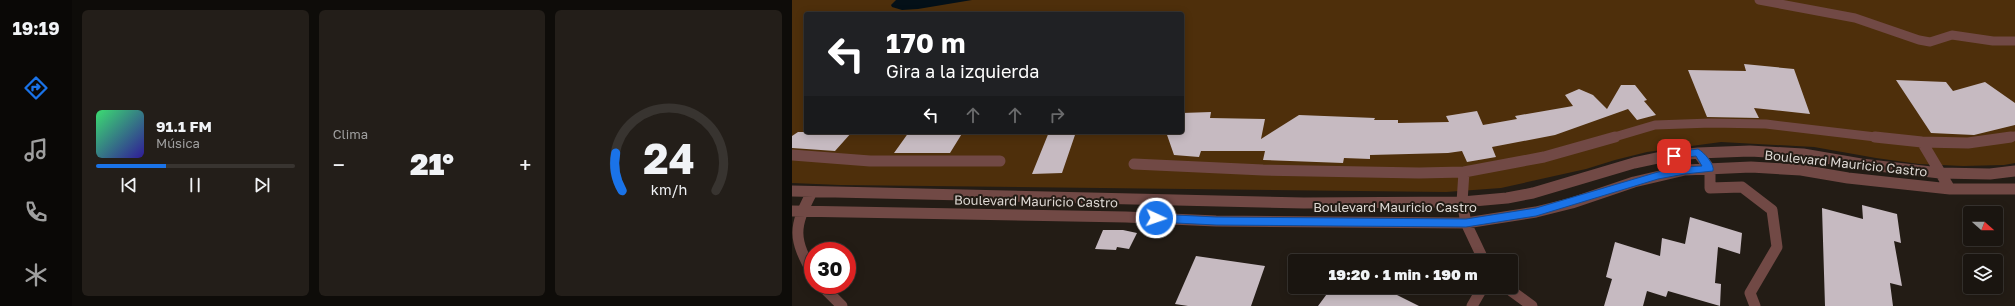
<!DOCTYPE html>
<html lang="es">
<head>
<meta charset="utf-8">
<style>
	body { margin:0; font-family:"Golos Text",sans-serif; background:#231e19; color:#f1f3f6; height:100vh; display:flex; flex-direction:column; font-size:15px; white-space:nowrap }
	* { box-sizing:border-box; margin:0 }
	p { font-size:13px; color:#9f9f9f }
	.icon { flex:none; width:22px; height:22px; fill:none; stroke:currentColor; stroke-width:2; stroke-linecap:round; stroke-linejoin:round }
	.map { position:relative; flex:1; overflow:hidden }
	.details { display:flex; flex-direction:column; gap:10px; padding:10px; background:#0e0c09; width:720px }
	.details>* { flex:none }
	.hud { position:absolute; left:12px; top:12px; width:380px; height:122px; border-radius:4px; box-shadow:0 2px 10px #0003,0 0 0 1px #383430; background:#202124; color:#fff; overflow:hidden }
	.needle { width:26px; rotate:111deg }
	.tools { position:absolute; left:1171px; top:206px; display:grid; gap:8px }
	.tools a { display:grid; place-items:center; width:40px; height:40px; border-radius:4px; background:#1a1510; box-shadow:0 2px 10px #0003,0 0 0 1px #383430; font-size:20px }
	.speed { position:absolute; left:12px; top:242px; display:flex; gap:8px; font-size:20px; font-weight:700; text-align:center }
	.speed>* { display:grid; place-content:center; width:52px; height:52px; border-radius:50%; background:#1a1510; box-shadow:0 2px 10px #0003,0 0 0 1px #383430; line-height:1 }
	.speed .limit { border:6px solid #d22; background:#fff; color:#111 }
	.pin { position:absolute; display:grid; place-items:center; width:34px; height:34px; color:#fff; margin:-17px; border-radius:8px; box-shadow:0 2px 6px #0006 }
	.me { position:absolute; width:44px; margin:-22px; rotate:93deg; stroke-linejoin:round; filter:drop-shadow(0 0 3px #0008) }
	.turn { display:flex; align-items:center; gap:14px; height:84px; padding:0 16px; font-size:18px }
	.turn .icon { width:52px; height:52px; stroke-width:2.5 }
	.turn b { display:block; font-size:28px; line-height:34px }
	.lanes { display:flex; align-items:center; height:38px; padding:0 16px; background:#0003; justify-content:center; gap:20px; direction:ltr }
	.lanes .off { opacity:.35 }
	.big { font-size:30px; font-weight:800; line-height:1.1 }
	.details .widget { flex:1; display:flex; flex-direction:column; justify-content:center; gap:6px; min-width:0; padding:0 14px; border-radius:6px; background:#231e19 }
	.details .dial { align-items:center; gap:0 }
	.dial svg { height:104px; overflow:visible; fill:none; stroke:#383430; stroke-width:7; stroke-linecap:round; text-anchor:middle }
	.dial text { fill:#f1f3f6; stroke:none }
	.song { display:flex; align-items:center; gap:12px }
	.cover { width:48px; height:48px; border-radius:6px; background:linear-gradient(135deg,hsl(140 70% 55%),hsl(250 70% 35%)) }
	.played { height:4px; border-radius:2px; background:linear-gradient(90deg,#1a73e8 35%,#383430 35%) }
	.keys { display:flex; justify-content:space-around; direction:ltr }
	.heat { display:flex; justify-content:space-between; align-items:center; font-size:22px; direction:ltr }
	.details .tiles { flex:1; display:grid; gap:10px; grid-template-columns:repeat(3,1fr) }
	.trip { position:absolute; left:496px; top:254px; width:230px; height:40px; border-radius:4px; background:#1a1510; box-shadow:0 2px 10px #0003,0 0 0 1px #383430; font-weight:800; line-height:40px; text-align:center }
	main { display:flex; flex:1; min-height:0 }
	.menu { display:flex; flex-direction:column; width:72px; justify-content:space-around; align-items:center; background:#0a0806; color:#9f9f9f }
	.menu .icon { width:28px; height:28px }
	.menu .on { color:#1a73e8 }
	.menu b { font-size:18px; color:#f1f3f6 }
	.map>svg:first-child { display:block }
	.green { fill:#4e2f0b; fill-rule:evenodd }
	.water { fill:#041018 }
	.building { fill:#c6bac1 }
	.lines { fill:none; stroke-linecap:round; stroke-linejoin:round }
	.minor-far1 { stroke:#714945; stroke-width:9 }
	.minor { stroke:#714945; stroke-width:11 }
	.route { fill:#1a73e8; stroke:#114b97 }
	.labels { text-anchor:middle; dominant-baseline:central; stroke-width:4; stroke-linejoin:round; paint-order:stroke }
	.street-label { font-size:13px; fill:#ded9d4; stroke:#231c15 }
</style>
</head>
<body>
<main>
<nav class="menu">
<b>19:19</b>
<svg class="icon on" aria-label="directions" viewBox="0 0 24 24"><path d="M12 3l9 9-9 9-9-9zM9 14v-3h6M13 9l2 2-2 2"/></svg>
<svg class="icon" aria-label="music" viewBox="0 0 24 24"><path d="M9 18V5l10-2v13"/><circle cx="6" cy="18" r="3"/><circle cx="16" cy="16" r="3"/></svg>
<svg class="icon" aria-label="phone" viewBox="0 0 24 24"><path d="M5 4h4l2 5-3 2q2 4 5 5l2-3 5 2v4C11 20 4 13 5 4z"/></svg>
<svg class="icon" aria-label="climate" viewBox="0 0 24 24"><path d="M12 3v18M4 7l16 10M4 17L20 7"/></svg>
</nav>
<section class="details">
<div class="tiles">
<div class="widget">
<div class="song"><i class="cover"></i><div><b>91.1 FM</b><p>Música</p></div></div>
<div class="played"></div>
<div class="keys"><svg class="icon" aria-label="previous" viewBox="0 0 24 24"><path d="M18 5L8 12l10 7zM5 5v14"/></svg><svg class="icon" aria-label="pause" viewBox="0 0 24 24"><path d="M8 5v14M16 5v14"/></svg><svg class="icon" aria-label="next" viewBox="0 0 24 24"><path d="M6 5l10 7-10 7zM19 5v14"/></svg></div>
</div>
<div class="widget"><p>Clima</p>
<div class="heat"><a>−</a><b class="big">21°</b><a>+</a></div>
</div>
<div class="widget dial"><svg viewBox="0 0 100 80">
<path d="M14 69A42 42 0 1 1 86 69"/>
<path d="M14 69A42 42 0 0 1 9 40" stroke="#1a73e8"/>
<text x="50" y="56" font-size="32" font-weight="700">24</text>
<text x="50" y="72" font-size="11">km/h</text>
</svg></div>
</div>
</section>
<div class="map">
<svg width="1223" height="306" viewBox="0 0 1223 306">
	<rect width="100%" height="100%" fill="#231c15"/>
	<path class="green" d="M 0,0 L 1223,0 L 1223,163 L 1212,165 L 1171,166 L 1127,164 L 1084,158 L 1022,147 L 929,142 L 855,152 L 823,160 L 794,169 L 709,188 L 654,192 L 48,185 L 0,183 ZM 14,14 L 390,14 L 390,132 L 14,132 Z"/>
	<path class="water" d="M 104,0 L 180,0 L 126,9 L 110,10 L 100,7 L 99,5 Z"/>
	<path class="building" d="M 952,64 L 1002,69 L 1018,114 L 962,108 L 967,118 L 915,117 L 896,70 L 954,71 Z
		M 1104,80 L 1154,82 L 1161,91 L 1193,82 L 1223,103 L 1223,125 L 1182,135 L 1139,133 Z
		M 829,85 L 843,85 L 855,100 L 852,101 L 864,115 L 845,120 L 836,109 L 763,135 L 700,147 L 704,157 L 675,162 L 670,151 L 656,153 L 578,155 L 578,159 L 552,158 L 551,163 L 471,160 L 473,151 L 409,151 L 407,157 L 382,155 L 374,132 L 390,132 L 390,113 L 419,112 L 418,118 L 473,119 L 469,139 L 507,115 L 583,118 L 582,120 L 606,120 L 606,123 L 657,122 L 654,116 L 685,111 L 691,125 L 725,119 L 723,116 L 781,106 L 773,95 L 787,89 L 801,95 L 815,109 Z
		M 6,132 L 60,132 L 43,151 L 0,148 L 0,136 Z
		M 117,132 L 171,132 L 158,153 L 102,153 Z
		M 257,132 L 284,132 L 270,173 L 240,174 Z
		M 1070,205 L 1105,214 L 1109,243 L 1102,241 L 1110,286 L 1098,283 L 1101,306 L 1033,306 L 1030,208 L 1071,219 Z
		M 898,217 L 950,233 L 948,254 L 926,247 L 923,283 L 929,284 L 928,306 L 876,291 L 874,297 L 855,291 L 851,306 L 812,306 L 820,279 L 814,277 L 823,242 L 868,256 L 870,238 L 893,244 Z
		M 311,230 L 331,230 L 345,233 L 337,249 L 325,247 L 324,250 L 303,249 Z
		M 404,256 L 473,266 L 459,306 L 396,306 L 383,304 Z
		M 540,287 L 589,287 L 627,306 L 526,306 Z"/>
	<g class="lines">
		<path class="minor-far1" d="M 967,0 L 1063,18 L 1127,40 L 1138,42 L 1160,35 L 1201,41 L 1223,41
			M 819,138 L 863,125 L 919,123 L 974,124 L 1092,138
			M 1212,138 L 1223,136"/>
		<path class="minor" d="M 1083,137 L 1130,142 L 1176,143 L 1219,137
			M 1130,142 L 1158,189
			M 906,153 L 918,169 L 918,188 L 950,187 L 980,210 L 985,247 L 958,293 L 963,306
			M 0,155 L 78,161 L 208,161
			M 342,164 L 471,170 L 627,173 L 672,172 L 752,157 L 823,137
			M 672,172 L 670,202 L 674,223 L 692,261
			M 0,191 L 512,203 L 670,202 L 715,198 L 741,193 L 842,163 L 870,157 L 906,153 L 958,151 L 1011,154 L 1069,164 L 1148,173 L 1198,174 L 1223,171
			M 20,192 C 1,228 1,238 21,274
			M 0,211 L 334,217 L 424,221 L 674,223 L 744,212 L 780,203 L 842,182 L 893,170 L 959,167 L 1009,170 L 1056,178 L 1158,189 L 1223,189
			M 29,285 L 50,306
			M 714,287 L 740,306
			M 680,306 L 691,287"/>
	</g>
	<path class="route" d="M 906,149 C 912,152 923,165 921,171 L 893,174 L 866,179 L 744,216 L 674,227 L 424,225 L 364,222 L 359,218 L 364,214 L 424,217 L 674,219 L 744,208 L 866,172 L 893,167 L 910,166 L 904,156 L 882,159 L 877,156 L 882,152 Z"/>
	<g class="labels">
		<g class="street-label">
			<text transform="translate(1054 163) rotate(6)">Boulevard Mauricio Castro</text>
			<text transform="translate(244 201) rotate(1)">Boulevard Mauricio Castro</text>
			<text x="603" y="207">Boulevard Mauricio Castro</text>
		</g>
	</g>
</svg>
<div class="tools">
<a><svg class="needle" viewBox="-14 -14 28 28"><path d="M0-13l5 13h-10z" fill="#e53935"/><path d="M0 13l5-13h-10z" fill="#9f9f9f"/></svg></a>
<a><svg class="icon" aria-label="layers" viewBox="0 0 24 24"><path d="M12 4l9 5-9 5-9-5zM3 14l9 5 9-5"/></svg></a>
</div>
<div class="speed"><div class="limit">30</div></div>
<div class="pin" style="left:882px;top:156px;background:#d93025"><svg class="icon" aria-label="arrive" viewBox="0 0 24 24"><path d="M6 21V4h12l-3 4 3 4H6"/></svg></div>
<svg class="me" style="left:364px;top:218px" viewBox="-20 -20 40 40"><circle r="17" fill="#1a73e8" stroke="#fff" stroke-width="3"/><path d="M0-11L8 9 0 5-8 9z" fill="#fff"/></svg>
<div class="trip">19:20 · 1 min · 190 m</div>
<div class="hud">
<div class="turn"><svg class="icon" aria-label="left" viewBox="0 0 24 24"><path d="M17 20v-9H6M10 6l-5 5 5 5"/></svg><div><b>170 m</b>Gira a la izquierda</div></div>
<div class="lanes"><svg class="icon" aria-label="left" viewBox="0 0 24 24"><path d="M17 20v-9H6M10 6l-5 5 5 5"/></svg><svg class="icon off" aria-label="ahead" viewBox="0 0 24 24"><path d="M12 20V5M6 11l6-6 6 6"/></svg><svg class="icon off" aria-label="ahead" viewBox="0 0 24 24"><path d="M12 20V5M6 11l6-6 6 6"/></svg><svg class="icon off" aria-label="right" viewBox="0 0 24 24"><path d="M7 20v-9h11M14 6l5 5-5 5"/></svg></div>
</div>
</div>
</main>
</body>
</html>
